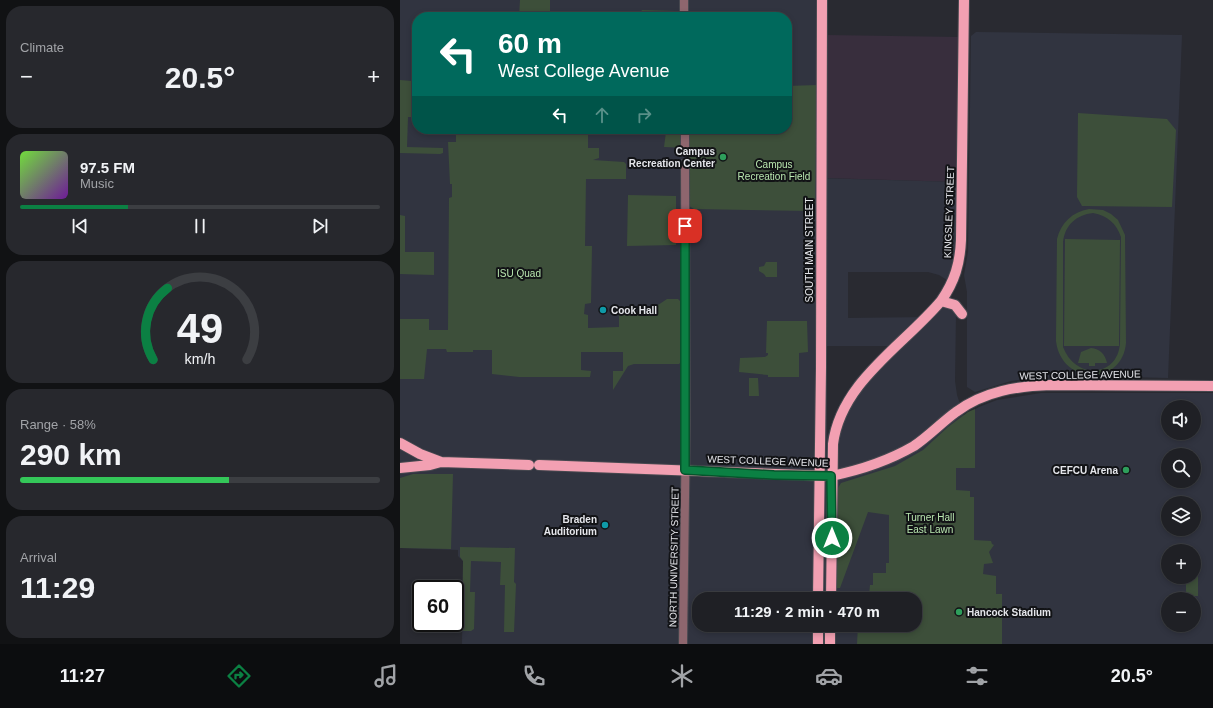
<!DOCTYPE html>
<html lang="en">
<head>
<meta charset="utf-8">
<style>
	body { margin:0; font-family:Arial,sans-serif; background:#27282d; color:#f1f3f6; height:100vh; display:flex; flex-direction:column; font-size:15px; white-space:nowrap }
	* { box-sizing:border-box; margin:0 }
	p { font-size:13px; color:#a1a3a7 }
	.icon { flex:none; width:22px; height:22px; fill:none; stroke:currentColor; stroke-width:2; stroke-linecap:round; stroke-linejoin:round }
	.map { position:relative; flex:1; overflow:hidden }
	.panel { display:flex; flex-direction:column; gap:6px; padding:6px; background:#111214; width:400px }
	.panel>* { flex:none }
	.guide { position:absolute; left:12px; top:12px; width:380px; height:122px; border-radius:16px; box-shadow:0 2px 6px #0003,0 0 0 1px #3c3e42; background:#00695c; color:#fff; overflow:hidden }
	.controls { position:absolute; left:761px; top:400px; display:grid; gap:8px }
	.controls a { display:grid; place-items:center; width:40px; height:40px; border-radius:50%; background:#1f2025; box-shadow:0 2px 6px #0003,0 0 0 1px #3c3e42; font-size:20px }
	.speed { position:absolute; left:12px; top:580px; display:flex; gap:8px; font-size:20px; font-weight:700; text-align:center }
	.speed>* { display:grid; place-content:center; width:52px; height:52px; border-radius:50%; background:#1f2025; box-shadow:0 2px 6px #0003,0 0 0 1px #3c3e42; line-height:1 }
	.speed .limit { border:2px solid #111; border-radius:6px; background:#fff; color:#111 }
	.pin { position:absolute; display:grid; place-items:center; width:34px; height:34px; color:#fff; margin:-17px; border-radius:8px; box-shadow:0 2px 6px #0006 }
	.me { position:absolute; width:44px; margin:-22px; rotate:0deg; stroke-linejoin:round; filter:drop-shadow(0 0 3px #0008) }
	.turn { display:flex; align-items:center; gap:14px; height:84px; padding:0 20px; font-size:18px }
	.turn .icon { width:52px; height:52px; stroke-width:2.5 }
	.turn b { display:block; font-size:28px; line-height:34px }
	.lanes { display:flex; align-items:center; height:38px; padding:0 20px; background:#0003; justify-content:center; gap:20px; direction:ltr }
	.lanes .off { opacity:.35 }
	.big { font-size:30px; font-weight:600; line-height:1.1 }
	.panel .tile { flex:1; display:flex; flex-direction:column; justify-content:center; gap:6px; min-width:0; padding:0 14px; border-radius:16px; background:#27282d }
	.panel .dial { align-items:center; gap:0 }
	.dial svg { height:104px; overflow:visible; fill:none; stroke:#3c3e42; stroke-width:7; stroke-linecap:round; text-anchor:middle }
	.dial text { fill:#f1f3f6; stroke:none }
	.song { display:flex; align-items:center; gap:12px }
	.cover { width:48px; height:48px; border-radius:6px; background:linear-gradient(135deg,hsl(100 70% 55%),hsl(280 70% 35%)) }
	.played { height:4px; border-radius:2px; background:linear-gradient(90deg,#0b8043 30%,#3c3e42 30%) }
	.keys { display:flex; justify-content:space-around; direction:ltr }
	.heat { display:flex; justify-content:space-between; align-items:center; font-size:22px; direction:ltr }
	.charge { height:6px; border-radius:3px; background:linear-gradient(90deg,#34c759 58%,#3c3e42 0) }
	.trip { position:absolute; left:292px; top:592px; width:230px; height:40px; border-radius:16px; background:#1f2025; box-shadow:0 2px 6px #0003,0 0 0 1px #3c3e42; font-weight:600; line-height:40px; text-align:center }
	.tab-bar { display:flex; height:64px; justify-content:space-around; align-items:center; background:#0c0d0f; color:#a1a3a7 }
	.tab-bar .icon { width:28px; height:28px }
	.tab-bar .on { color:#0b8043 }
	.tab-bar b { font-size:18px; color:#f1f3f6 }
	main { display:flex; flex:1; min-height:0 }
	.map>svg:first-child { display:block }
	.commercial { fill:#382e3d }
	.built { fill:#313440; fill-rule:evenodd }
	.green { fill:#3d4f3a; fill-rule:evenodd }
	.lines { fill:none; stroke-linecap:round; stroke-linejoin:round }
	.minor-tunnel { stroke:#45464d; stroke-width:8; stroke-dasharray:8 4; stroke-linecap:butt }
	.minor-casing { stroke:#47484f; stroke-width:10 }
	.major-casing { stroke:#47484f; stroke-width:12 }
	.minor { stroke:#8e666e; stroke-width:8 }
	.major { stroke:#f2a0b2; stroke-width:10 }
	.route-casing { stroke:#07532c; stroke-width:10 }
	.route { stroke:#0b8043; stroke-width:7 }
	.leisure-dot { fill:#2e9e5b; stroke:#121316; stroke-width:1.5 }
	.culture-dot { fill:#0f9aa8; stroke:#121316; stroke-width:1.5 }
	.labels { text-anchor:middle; dominant-baseline:central; stroke-width:4; stroke-linejoin:round; paint-order:stroke }
	.poi-label { font-size:10px; font-weight:bold; fill:#e5e6eb; stroke:#121316; text-anchor:end }
	.park-label { font-size:10px; fill:#b9e6af; stroke:#121316 }
	.street-label { font-size:10px; fill:#e5e6eb; stroke:#121316 }
</style>
</head>
<body>
<main>
<section class="panel">
<div class="tile"><p>Climate</p>
<div class="heat"><a>−</a><b class="big">20.5°</b><a>+</a></div>
</div>
<div class="tile">
<div class="song"><i class="cover"></i><div><b>97.5 FM</b><p>Music</p></div></div>
<div class="played"></div>
<div class="keys"><svg class="icon" aria-label="previous" viewBox="0 0 24 24"><path d="M18 5L8 12l10 7zM5 5v14"/></svg><svg class="icon" aria-label="pause" viewBox="0 0 24 24"><path d="M8 5v14M16 5v14"/></svg><svg class="icon" aria-label="next" viewBox="0 0 24 24"><path d="M6 5l10 7-10 7zM19 5v14"/></svg></div>
</div>
<div class="tile dial"><svg viewBox="0 0 100 80">
<path d="M14 69A42 42 0 1 1 86 69"/>
<path d="M14 69A42 42 0 0 1 25 14" stroke="#0b8043"/>
<text x="50" y="56" font-size="32" font-weight="700">49</text>
<text x="50" y="72" font-size="11">km/h</text>
</svg></div>
<div class="tile"><p>Range · 58%</p><b class="big">290 km</b><div class="charge"></div></div>
<div class="tile"><p>Arrival</p><b class="big">11:29</b></div>
</section>
<div class="map">
<svg width="813" height="644" viewBox="0 0 813 644">
	<rect width="100%" height="100%" fill="#292a31"/>
	<path class="commercial" d="M 426,35 L 559,37 L 557,182 L 425,178 Z"/>
	<path class="built" d="M 0,0 L 417,0 L 416,178 L 557,182 L 556,242 L 554,265 L 547,280 L 539,275 L 528,272 L 448,272 L 448,318 L 531,317 L 545,306 L 552,308 L 556,313 L 555,381 L 557,395 L 564,416 L 579,407 L 597,400 L 641,393 L 813,393 L 813,644 L 62,644 L 63,561 L 58,556 L 58,550 L 0,548 ZM 17,17 L 387,17 L 387,129 L 17,129 ZM 426,346 L 490,346 L 455,380 L 437,409 L 427,437 ZM 768,407 L 794,407 L 794,433 L 768,433 ZM 768,455 L 794,455 L 794,481 L 768,481 ZM 768,503 L 794,503 L 794,529 L 768,529 ZM 768,551 L 794,551 L 794,577 L 768,577 ZM 299,599 L 515,599 L 515,625 L 299,625 ZM 768,599 L 794,599 L 794,625 L 768,625 Z
		M 576,32 L 782,35 L 768,378 L 693,376 L 633,378 L 611,381 L 575,392 L 567,387 L 567,292 L 564,275 L 568,252 L 571,36 Z"/>
	<path class="green" d="M 120,0 L 150,0 L 150,13 L 240,13 L 242,10 L 276,11 L 280,17 L 119,17 Z
		M 0,80 L 12,81 L 12,117 L 8,117 L 7,147 L 43,148 L 43,153 L 40,154 L 0,153 Z
		M 417,85 L 415,205 L 411,211 L 294,209 L 289,206 L 289,148 L 264,147 L 266,132 L 252,129 L 387,129 L 387,86 Z
		M 678,113 L 767,119 L 776,130 L 772,207 L 682,206 L 677,197 Z
		M 56,129 L 188,129 L 188,148 L 199,148 L 199,158 L 193,160 L 224,162 L 226,164 L 226,179 L 186,179 L 185,246 L 192,246 L 191,303 L 185,304 L 184,314 L 188,315 L 188,328 L 219,327 L 219,312 L 256,312 L 258,305 L 267,299 L 278,299 L 281,302 L 281,362 L 279,364 L 234,364 L 228,366 L 213,390 L 213,371 L 223,371 L 223,352 L 181,352 L 181,370 L 191,371 L 190,377 L 119,377 L 92,374 L 92,350 L 73,350 L 73,352 L 47,352 L 46,349 L 27,349 L 24,379 L 0,379 L 0,319 L 29,319 L 29,330 L 48,330 L 49,198 L 52,197 L 52,184 L 50,184 L 48,142 L 56,142 Z
		M 228,195 L 276,196 L 276,245 L 227,246 Z
		M 689,209 L 703,210 L 711,214 L 718,220 L 725,235 L 726,343 C 722,387 661,385 656,341 L 657,239 C 661,223 672,212 689,209 ZM 693,213 C 708,216 716,223 721,237 L 720,343 C 718,377 676,381 663,347 L 663,242 C 665,225 676,215 693,213 Z
		M 0,215 L 5,216 L 5,252 L 34,252 L 34,275 L 0,274 Z
		M 665,239 L 720,240 L 719,346 L 664,346 Z
		M 366,262 L 377,262 L 377,277 L 366,277 L 364,274 L 359,271 L 359,267 L 364,266 Z
		M 367,321 L 407,321 L 408,352 L 399,353 L 399,377 L 368,377 L 368,375 L 339,372 L 340,358 L 365,357 L 368,355 L 368,353 L 366,353 Z
		M 691,348 C 700,349 705,354 707,363 L 695,363 L 695,366 L 689,366 L 689,363 L 678,363 L 681,352 Z
		M 349,378 L 358,378 L 359,396 L 349,396 Z
		M 575,409 L 575,468 L 556,468 L 556,490 L 570,491 L 570,497 L 574,497 L 574,540 L 591,541 L 592,544 L 594,545 L 589,552 L 593,563 L 584,564 L 583,574 L 596,576 L 596,594 L 602,594 L 602,644 L 457,644 L 458,625 L 515,625 L 515,599 L 465,599 L 465,595 L 469,595 L 470,585 L 473,585 L 473,573 L 486,573 L 486,563 L 489,563 L 489,515 L 468,512 L 440,588 L 435,588 L 436,491 L 441,483 L 495,466 L 523,450 L 548,427 L 568,412 Z
		M 13,474 L 53,474 L 51,549 L 0,548 L 0,478 Z
		M 60,547 L 115,548 L 114,582 L 116,584 L 114,632 L 104,632 L 105,585 L 100,585 L 101,562 L 71,561 L 70,592 L 75,592 L 74,629 L 71,631 L 62,631 L 63,561 L 60,557 Z
		M 794,574 L 798,574 L 798,596 L 786,596 L 786,577 L 794,577 Z"/>
	<g class="lines">
		<path class="minor-tunnel" d="M 285,167 L 285,147"/>
		<defs>
			<path id="minor" d="M 284,0 L 284,17
				M 285,129 L 285,147
				M 283,644 L 286,424 L 285,167"/>
			<path id="major" d="M 541,301 L 555,305 L 562,314
				M 0,443 L 20,454 L 41,462 L 129,465
				M 139,465 L 431,476 C 461,470 488,461 514,446 C 529,436 542,422 556,412 C 584,391 618,386 651,385 L 813,386
				M 0,468 L 30,465 L 41,462
				M 418,599 L 421,368 L 422,0
				M 431,599 L 433,444 C 441,382 503,346 541,301 C 555,281 560,263 561,240 L 564,0
				M 418,644 L 418,625
				M 430,644 L 430,625"/>
		</defs>
		<use href="#minor" class="minor-casing"/>
		<use href="#major" class="major-casing"/>
		<use href="#minor" class="minor"/>
		<use href="#major" class="major"/>
	</g>
	<g class="lines">
		<defs>
			<path id="route" d="M 285,226 L 285,470 L 374,475 L 431,476 L 432,538"/>
		</defs>
		<use href="#route" class="route-casing"/>
		<use href="#route" class="route"/>
	</g>
	<g class="leisure-dot">
		<circle cx="323" cy="157" r="4"/>
		<circle cx="726" cy="470" r="4"/>
		<circle cx="559" cy="612" r="4"/>
	</g>
	<g class="culture-dot">
		<circle cx="203" cy="310" r="4"/>
		<circle cx="205" cy="525" r="4"/>
	</g>
	<g class="labels">
		<g class="poi-label">
			<text x="315" y="151">Campus<tspan x="315" dy="12">Recreation Center</tspan></text>
			<text x="211" y="310" text-anchor="start">Cook Hall</text>
			<text x="718" y="470">CEFCU Arena</text>
			<text x="197" y="519">Braden<tspan x="197" dy="12">Auditorium</tspan></text>
			<text x="567" y="612" text-anchor="start">Hancock Stadium</text>
		</g>
		<g class="park-label">
			<text x="374" y="164">Campus<tspan x="374" dy="12">Recreation Field</tspan></text>
			<text x="119" y="273">ISU Quad</text>
			<text x="530" y="517">Turner Hall<tspan x="530" dy="12">East Lawn</tspan></text>
		</g>
		<g class="street-label">
			<text transform="translate(549 212) rotate(-88)">KINGSLEY STREET</text>
			<text transform="translate(409 250) rotate(-90)">SOUTH MAIN STREET</text>
			<text transform="translate(680 375) rotate(-1)">WEST COLLEGE AVENUE</text>
			<text transform="translate(368 461) rotate(2)">WEST COLLEGE AVENUE</text>
			<text transform="translate(274 557) rotate(-89)">NORTH UNIVERSITY STREET</text>
		</g>
	</g>
</svg>
<div class="controls">
<a><svg class="icon" aria-label="sound" viewBox="0 0 24 24"><path d="M4 9h4l5-4v14l-5-4H4zM17 9q2 3 0 6"/></svg></a>
<a><svg class="icon" aria-label="search" viewBox="0 0 24 24"><circle cx="10" cy="10" r="6"/><path d="M15 15l6 6"/></svg></a>
<a><svg class="icon" aria-label="layers" viewBox="0 0 24 24"><path d="M12 4l9 5-9 5-9-5zM3 14l9 5 9-5"/></svg></a>
<a>+</a>
<a>−</a>
</div>
<div class="speed"><div class="limit">60</div></div>
<div class="pin" style="left:285px;top:226px;background:#d93025"><svg class="icon" aria-label="arrive" viewBox="0 0 24 24"><path d="M6 21V4h12l-3 4 3 4H6"/></svg></div>
<svg class="me" style="left:432px;top:538px" viewBox="-20 -20 40 40"><circle r="17" fill="#0b8043" stroke="#fff" stroke-width="3"/><path d="M0-11L8 9 0 5-8 9z" fill="#fff"/></svg>
<div class="trip">11:29 · 2 min · 470 m</div>
<div class="guide">
<div class="turn"><svg class="icon" aria-label="left" viewBox="0 0 24 24"><path d="M17 20v-9H6M10 6l-5 5 5 5"/></svg><div><b>60 m</b>West College Avenue</div></div>
<div class="lanes"><svg class="icon" aria-label="left" viewBox="0 0 24 24"><path d="M17 20v-9H6M10 6l-5 5 5 5"/></svg><svg class="icon off" aria-label="ahead" viewBox="0 0 24 24"><path d="M12 20V5M6 11l6-6 6 6"/></svg><svg class="icon off" aria-label="right" viewBox="0 0 24 24"><path d="M7 20v-9h11M14 6l5 5-5 5"/></svg></div>
</div>
</div>
</main>
<nav class="tab-bar">
<b>11:27</b>
<svg class="icon on" aria-label="directions" viewBox="0 0 24 24"><path d="M12 3l9 9-9 9-9-9zM9 14v-3h6M13 9l2 2-2 2"/></svg>
<svg class="icon" aria-label="music" viewBox="0 0 24 24"><path d="M9 18V5l10-2v13"/><circle cx="6" cy="18" r="3"/><circle cx="16" cy="16" r="3"/></svg>
<svg class="icon" aria-label="phone" viewBox="0 0 24 24"><path d="M5 4h4l2 5-3 2q2 4 5 5l2-3 5 2v4C11 20 4 13 5 4z"/></svg>
<svg class="icon" aria-label="climate" viewBox="0 0 24 24"><path d="M12 3v18M4 7l16 10M4 17L20 7"/></svg>
<svg class="icon" aria-label="car" viewBox="0 0 24 24"><path d="M5 17H2v-5l4-1 3-4h7l3 4 3 1v5h-3M9 17h6M6 11h13"/><circle cx="7" cy="17" r="2"/><circle cx="17" cy="17" r="2"/></svg>
<svg class="icon" aria-label="filters" viewBox="0 0 24 24"><path d="M4 7h16M4 17h16"/><circle cx="9" cy="7" r="2"/><circle cx="15" cy="17" r="2"/></svg>
<b>20.5°</b>
</nav>
</body>
</html>
